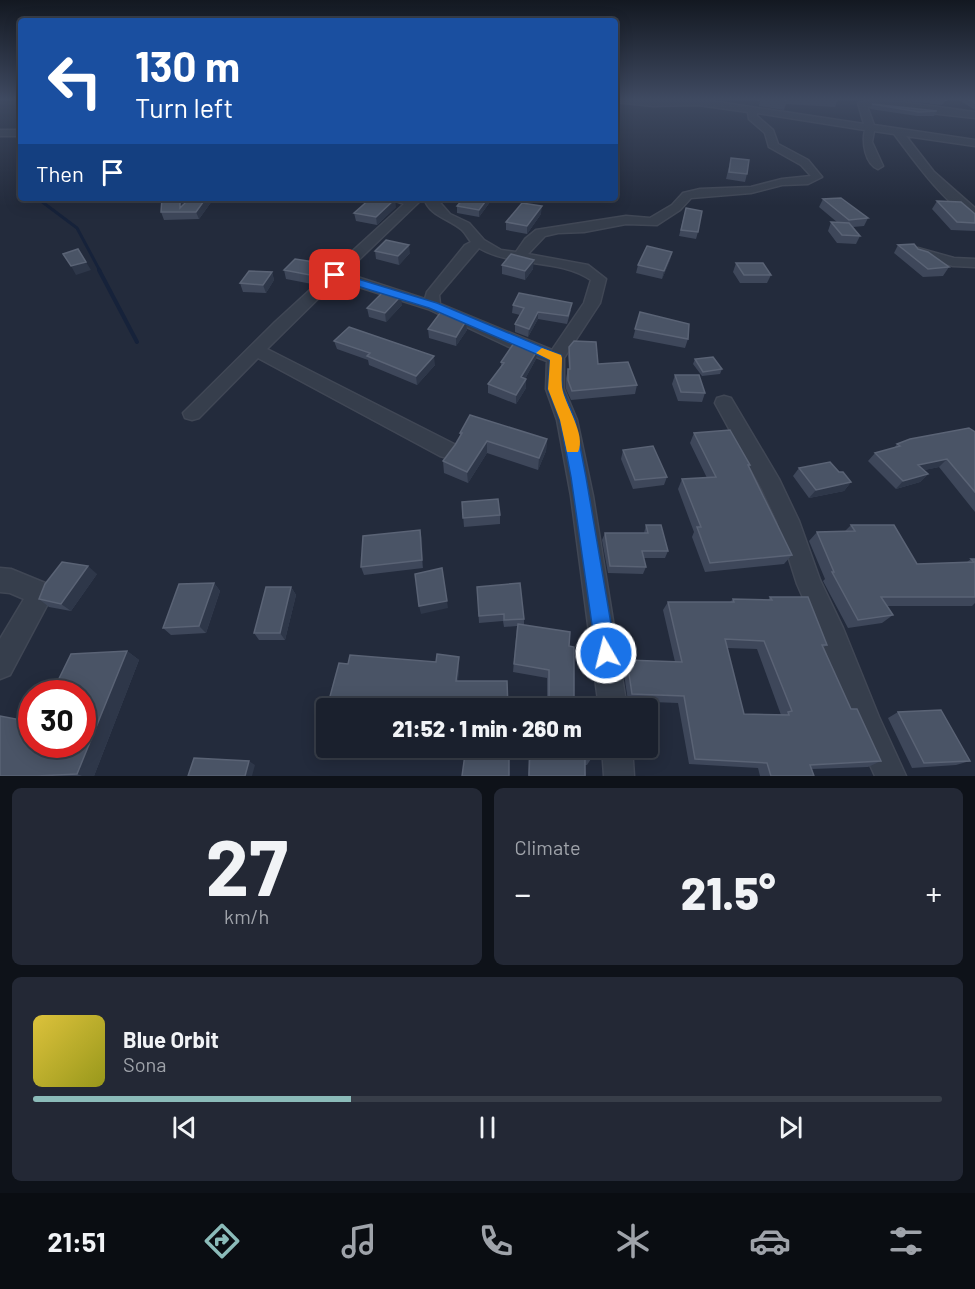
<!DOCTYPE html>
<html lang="en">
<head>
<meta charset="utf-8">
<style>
	body { margin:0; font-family:Barlow,sans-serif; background:#232835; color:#f1f3f6; height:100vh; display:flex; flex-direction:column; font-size:22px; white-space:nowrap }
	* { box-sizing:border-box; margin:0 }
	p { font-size:20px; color:#9fa3aa }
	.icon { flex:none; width:33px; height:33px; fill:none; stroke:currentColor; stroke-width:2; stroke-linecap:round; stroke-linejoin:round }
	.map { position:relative; height:776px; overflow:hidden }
	.panel { display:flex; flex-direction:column; gap:12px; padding:12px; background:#0e1219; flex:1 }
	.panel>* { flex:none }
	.guide { position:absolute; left:18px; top:18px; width:600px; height:183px; border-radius:6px; box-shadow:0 3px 15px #0003,0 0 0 2px #383e49; background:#1a4fa0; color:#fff; overflow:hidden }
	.speed { position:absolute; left:18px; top:680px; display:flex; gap:12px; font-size:30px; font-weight:700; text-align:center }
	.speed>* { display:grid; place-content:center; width:78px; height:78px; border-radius:50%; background:#1a202d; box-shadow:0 3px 15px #0003,0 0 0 2px #383e49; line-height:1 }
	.speed .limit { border:9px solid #d22; background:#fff; color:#111 }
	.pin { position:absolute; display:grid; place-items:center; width:51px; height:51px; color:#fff; margin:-26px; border-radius:12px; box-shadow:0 3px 9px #0006 }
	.me { position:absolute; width:66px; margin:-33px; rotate:352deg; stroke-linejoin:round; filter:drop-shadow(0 0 4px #0008) }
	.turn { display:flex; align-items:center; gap:21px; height:126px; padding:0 18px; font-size:27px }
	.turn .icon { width:78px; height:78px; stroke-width:2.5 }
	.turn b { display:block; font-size:42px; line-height:51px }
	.then { display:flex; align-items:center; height:57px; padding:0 18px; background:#0003; gap:12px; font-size:22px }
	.big { font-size:45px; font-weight:800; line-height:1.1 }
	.panel .card { flex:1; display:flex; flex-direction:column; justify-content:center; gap:9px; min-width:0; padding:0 21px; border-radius:9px; background:#232835 }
	.panel .dial { align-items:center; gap:0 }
	.dial b { font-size:78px; line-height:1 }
	.song { display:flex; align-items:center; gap:18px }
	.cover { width:72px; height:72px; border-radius:9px; background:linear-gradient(135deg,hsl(50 70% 55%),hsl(60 70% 35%)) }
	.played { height:6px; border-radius:3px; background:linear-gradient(90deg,#8bbbb9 35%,#383e49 35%) }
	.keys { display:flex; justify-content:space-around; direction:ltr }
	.heat { display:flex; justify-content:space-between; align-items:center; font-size:33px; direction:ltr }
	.panel .tiles { flex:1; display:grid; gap:12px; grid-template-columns:1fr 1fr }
	.card:last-child { grid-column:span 2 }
	.trip { position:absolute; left:316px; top:698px; width:342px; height:60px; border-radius:6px; background:#1a202d; box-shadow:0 3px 15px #0003,0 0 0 2px #383e49; font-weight:800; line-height:60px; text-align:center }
	.tab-bar { display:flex; height:96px; justify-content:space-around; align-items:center; background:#0a0d12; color:#9fa3aa }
	.tab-bar .icon { width:42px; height:42px }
	.tab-bar .current { color:#8bbbb9 }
	.tab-bar b { font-size:27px; color:#f1f3f6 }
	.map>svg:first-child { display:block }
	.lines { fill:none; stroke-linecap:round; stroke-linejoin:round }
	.stream-far1 { stroke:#16223a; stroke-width:3 }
	.stream { stroke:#16223a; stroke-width:4 }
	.minor-casing { stroke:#404755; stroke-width:3 }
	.minor { fill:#363e4c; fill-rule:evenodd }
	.wall { fill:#3e475a; fill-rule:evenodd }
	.shaded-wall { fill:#2e3749 }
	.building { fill:#4a5466; stroke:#5a6375; stroke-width:1.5; fill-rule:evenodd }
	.route { fill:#1a73e8; stroke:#114b97; stroke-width:1.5 }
	.slow { fill:#f59e0b }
</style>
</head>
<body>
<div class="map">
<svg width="975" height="776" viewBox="0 0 975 776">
	<rect width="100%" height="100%" fill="#232b3c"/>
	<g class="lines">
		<path class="stream-far1" d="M 37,198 L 77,228 L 100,271"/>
		<path class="stream" d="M 99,270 L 137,342"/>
		<defs>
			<path id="minor" d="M 615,98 L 653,100 L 698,99 L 864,124 L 858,103 C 871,95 955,110 975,112 L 975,118 L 867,106 L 874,125 L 975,140 L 975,146 L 906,136 L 934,172 L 975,208 L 975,218 C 948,210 911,156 894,134 L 874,131 L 872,142 L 883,166 L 878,169 C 865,164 862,142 865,130 L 757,113 L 757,116 L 773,130 L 778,144 L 808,160 L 822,177 L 808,184 L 782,185 L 751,193 L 691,198 L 680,210 L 657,225 L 626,224 L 584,232 L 558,233 L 545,236 L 528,254 L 588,265 L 606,279 L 600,303 L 564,358 L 564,389 L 577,420 L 593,496 L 627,708 L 599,708 L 571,496 L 557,420 L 546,389 L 547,361 L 507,346 L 428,309 L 337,280 L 267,349 L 454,444 L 457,450 L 454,456 L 447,458 L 440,456 L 258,358 L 199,418 L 192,420 L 185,418 L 183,413 L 275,322 L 404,204 L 388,198 L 411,198 L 419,202 L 345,273 L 425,299 L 427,292 L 465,245 L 471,242 C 468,238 465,233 462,230 C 450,219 429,216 424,198 L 436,198 L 450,214 L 469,223 L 484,240 L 501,250 L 516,252 L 525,239 L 536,230 L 626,216 L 650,218 L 672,205 L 683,193 L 700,189 L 751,187 L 782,179 L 811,176 L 801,165 L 769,147 L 765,133 L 749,119 L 748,112 L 698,105 L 653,106 L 615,102 ZM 479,248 C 513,268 559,258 591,280 L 584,303 L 552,350 L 440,304 L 439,295 Z
				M 0,130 L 21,130 L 21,136 L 0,136 Z
				M 918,248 L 954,258 L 975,259 L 975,267 L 953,266 L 913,255 L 911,252 L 913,249 Z
				M 724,396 L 731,398 L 779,479 L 799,521 L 820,580 L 843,628 L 879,717 L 906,776 L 875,776 L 852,725 L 822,641 L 797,584 L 777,521 L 762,489 L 715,403 L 717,398 Z
				M 0,568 L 11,569 L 50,585 L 53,594 L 10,675 L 0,679 L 0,639 L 24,599 L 10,593 L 0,592 Z
				M 602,747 L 632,747 L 634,776 L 604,776 Z"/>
		</defs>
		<use href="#minor" class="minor-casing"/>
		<use href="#minor" class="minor"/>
	</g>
	<path class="wall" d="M 734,98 L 839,98 L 835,107 L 786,104 L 784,110 L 759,106 L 760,101 Z
		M 862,98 L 944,98 L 946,100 L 942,105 L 896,100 L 864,99 Z
		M 956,98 L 975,98 L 975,110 Z
		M 872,104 L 937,111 L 934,116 L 917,116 L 870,109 Z
		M 731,158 L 747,174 L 745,182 L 726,179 Z
		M 162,198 L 183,198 L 183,205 L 190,198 L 233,198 L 230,201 L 212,201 L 199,219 L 164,220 L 161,212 Z
		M 452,198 L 493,198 L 479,217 L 457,213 L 457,206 L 461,201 L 452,199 Z
		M 823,199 L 868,218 L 864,226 L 853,227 L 860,236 L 856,244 L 837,243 L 828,231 L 831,222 L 838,223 L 819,207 Z
		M 937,201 L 975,214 L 975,231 L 951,230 L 932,209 Z
		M 396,207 L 377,225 L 356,221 L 354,213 Z
		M 686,208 L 698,232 L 696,239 L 679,236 Z
		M 541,214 L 527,234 L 506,230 L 506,222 Z
		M 898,245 L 918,249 L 949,267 L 943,276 L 923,277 L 894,253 Z
		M 375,251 L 410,253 L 399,265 L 376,259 Z
		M 672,252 L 670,260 L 662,279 L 636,273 L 638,265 Z
		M 321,263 L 323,272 L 312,284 L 286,279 L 284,270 Z
		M 736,263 L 771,275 L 767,283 L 740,283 L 733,272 Z
		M 502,265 L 533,269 L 525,280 L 502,274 Z
		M 272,272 L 274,280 L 266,293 L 243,292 L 240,283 Z
		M 402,305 L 386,322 L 369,317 L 367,308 Z
		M 513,305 L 571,310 L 567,324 L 538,319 L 528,337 L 515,332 L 515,324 L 520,315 L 512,313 Z
		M 640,312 L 688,339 L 685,348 L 633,338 Z
		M 466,321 L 467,330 L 456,346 L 429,338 L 428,329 Z
		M 334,341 L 435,365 L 417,385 L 369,365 L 368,360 L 337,349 Z
		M 569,347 L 637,385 L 635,394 L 571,400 L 566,389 L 566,378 L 568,369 L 569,369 L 568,356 Z
		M 536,359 L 525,379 L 526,388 L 516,404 L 488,393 L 488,384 L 501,366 L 501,362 Z
		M 695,359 L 722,369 L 720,374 L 702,376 L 693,364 Z
		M 675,375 L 705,393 L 702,402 L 678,401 L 672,384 Z
		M 975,432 L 975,512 L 939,467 L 924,470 L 928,474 L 920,482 L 896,489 L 868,461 L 875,453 L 894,448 L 897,444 Z
		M 460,433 L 547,439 L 546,451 L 538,470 L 487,453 L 468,483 L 444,473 L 443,461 L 455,445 L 460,437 Z
		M 694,433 L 750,465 L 749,467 L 792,555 L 784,564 L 705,572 L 692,537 L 694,532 L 678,489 L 682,479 L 707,478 L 690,443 Z
		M 623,450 L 667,477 L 664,485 L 633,489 L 621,459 Z
		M 799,468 L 851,482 L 844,491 L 809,498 L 793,476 Z
		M 462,502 L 500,515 L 500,524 L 464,527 Z
		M 646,525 L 668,551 L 665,558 L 644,558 L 646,567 L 643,574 L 608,573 L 602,540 L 605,533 L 644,533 Z
		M 851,525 L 917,564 L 967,562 L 971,559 L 975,559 L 975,603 L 972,606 L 887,606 L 893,615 L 882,623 L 848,628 L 823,581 L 825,579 L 809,541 L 817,532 L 845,531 Z
		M 420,530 L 423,568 L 364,575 L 361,567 Z
		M 97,574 L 71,611 L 49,607 L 39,599 Z
		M 214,583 L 220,591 L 206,633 L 171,635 L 163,628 Z
		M 291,587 L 296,595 L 285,640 L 259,640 L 254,633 Z
		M 477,587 L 524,619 L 524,625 L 569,646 L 574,705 L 592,708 L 547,708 L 547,678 L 513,672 L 517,626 L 504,627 L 503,621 L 479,623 Z
		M 770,597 L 827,645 L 823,648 L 851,709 L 881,761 L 868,767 L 812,769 L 814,776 L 760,776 L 758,768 L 689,764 L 678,703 L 628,701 L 623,667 L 627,660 L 675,662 L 663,610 L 668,602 L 730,602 L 733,599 L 768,600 ZM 727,648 L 757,649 L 781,715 L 744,714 Z
		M 127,651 L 139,660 L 94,776 L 0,776 L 32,744 Z
		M 348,664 L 459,665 L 458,681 L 508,708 L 334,708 L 329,700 Z
		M 898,712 L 970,761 L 956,765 L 912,768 L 888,718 Z
		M 460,747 L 509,747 L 461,753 Z
		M 529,747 L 591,747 L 591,759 L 587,765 L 585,765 L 586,776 L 528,776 Z"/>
	<path class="shaded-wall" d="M 180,198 L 183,198 L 183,212 L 180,208 Z
		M 206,198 L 211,198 L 212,201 L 199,219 L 196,212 Z
		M 488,198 L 493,198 L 479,217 L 479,210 Z
		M 395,199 L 396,207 L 377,225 L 376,217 Z
		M 542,206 L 541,214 L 527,234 L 527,226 Z
		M 409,245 L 410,253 L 399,265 L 398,256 Z
		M 672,252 L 670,260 L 662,279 L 664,271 Z
		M 534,260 L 533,269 L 525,280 L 525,271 Z
		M 86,262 L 91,270 L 76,275 L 71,266 Z
		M 321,263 L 323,272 L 312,284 L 310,275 Z
		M 272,272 L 274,280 L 266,293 L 263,285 Z
		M 401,296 L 402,305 L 386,322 L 385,313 Z
		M 538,312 L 538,319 L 528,337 L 529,329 Z
		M 466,321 L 467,330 L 456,346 L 456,337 Z
		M 537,351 L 536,359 L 521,386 L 521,377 Z
		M 434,356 L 435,365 L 417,385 L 416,376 Z
		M 526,379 L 526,388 L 516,404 L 516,395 Z
		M 547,439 L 546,451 L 538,470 L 539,458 Z
		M 487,441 L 487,453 L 468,483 L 467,472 Z
		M 947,459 L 939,467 L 911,473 L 918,465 Z
		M 928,474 L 920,482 L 896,489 L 903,481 Z
		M 851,482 L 844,491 L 809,498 L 816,490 Z
		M 420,530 L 422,538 L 423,568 L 422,560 Z
		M 88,566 L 97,574 L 71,611 L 61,604 Z
		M 214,583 L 220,591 L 206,633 L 199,626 Z
		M 291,587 L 296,595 L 285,640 L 280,633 Z
		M 447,601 L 448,608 L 421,614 L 419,606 Z
		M 127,651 L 139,660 L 94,776 L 82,776 L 77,774 Z
		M 459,657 L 459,665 L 457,689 L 456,681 Z
		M 249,761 L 255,765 L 252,776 L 245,776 Z"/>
	<path class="building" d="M 769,98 L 788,98 L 787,100 Z
		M 931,98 L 944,98 L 946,100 Z
		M 967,98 L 975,98 L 975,103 Z
		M 872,104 L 937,111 L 919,112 Z
		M 731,158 L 749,160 L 747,174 L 729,172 Z
		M 162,198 L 180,198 L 180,208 L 190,198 L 206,198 L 196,212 L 161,212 Z
		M 371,198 L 388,198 L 395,199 L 376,217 L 354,213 Z
		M 464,198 L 488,198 L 479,210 L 457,206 Z
		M 841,198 L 868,218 L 849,220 L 823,199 Z
		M 937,201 L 961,202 L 975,214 L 975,223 L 957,222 Z
		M 522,203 L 542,206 L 527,226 L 506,222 Z
		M 686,208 L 702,211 L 698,232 L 681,230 Z
		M 831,222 L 849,223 L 860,236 L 842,235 Z
		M 386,240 L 409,245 L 398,256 L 375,251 Z
		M 914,244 L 918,249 L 928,252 L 949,267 L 928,269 L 898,245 Z
		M 647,246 L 672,252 L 664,271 L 638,265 Z
		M 78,249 L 86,262 L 71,266 L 63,254 Z
		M 511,254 L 534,260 L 525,271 L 502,265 Z
		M 295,259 L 321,263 L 310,275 L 284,270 Z
		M 736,263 L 763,263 L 771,275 L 744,275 Z
		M 249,271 L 272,272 L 263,285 L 240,283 Z
		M 384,291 L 401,296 L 385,313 L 367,308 Z
		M 519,293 L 572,303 L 568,316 L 538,312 L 529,329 L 515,324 L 524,308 L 513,305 Z
		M 640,312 L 689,324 L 688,339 L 635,329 Z
		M 440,313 L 466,321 L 456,337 L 428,329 Z
		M 349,327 L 434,356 L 416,376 L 367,356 L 370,353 L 334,341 Z
		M 574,341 L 596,342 L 598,364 L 628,362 L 637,385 L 572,391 L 568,380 L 568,369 L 570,369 L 569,347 Z
		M 514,343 L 537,351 L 521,377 L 526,379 L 516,395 L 488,384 L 504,363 L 501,362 Z
		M 713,357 L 722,369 L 703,372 L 695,359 Z
		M 675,375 L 699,375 L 705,393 L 681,392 Z
		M 470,415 L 547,439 L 539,458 L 487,441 L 467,472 L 443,461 L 455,445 L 462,433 L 460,433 Z
		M 969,428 L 975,432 L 975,492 L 947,459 L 918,465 L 928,474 L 903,481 L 875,453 L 900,446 L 897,444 L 910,439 Z
		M 730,430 L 750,465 L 748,465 L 792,555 L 710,563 L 697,527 L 701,527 L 682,479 L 716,477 L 694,433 Z
		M 653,446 L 667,477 L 635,480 L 623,450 Z
		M 830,462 L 839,472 L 843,472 L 851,482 L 816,490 L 799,468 Z
		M 498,499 L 500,515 L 463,518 L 462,502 Z
		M 646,525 L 661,525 L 668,551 L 642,551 L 646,567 L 610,566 L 605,533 L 648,533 Z
		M 851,525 L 894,525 L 917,564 L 974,562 L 971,559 L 975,559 L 975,597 L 881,597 L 893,615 L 858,620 L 832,572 L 834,572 L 817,532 L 855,531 Z
		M 420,530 L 422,560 L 361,567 L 363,536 Z
		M 62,562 L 88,566 L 61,604 L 39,599 L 45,584 Z
		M 442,568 L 447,601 L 419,606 L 415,574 Z
		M 214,583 L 199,626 L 163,628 L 179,584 Z
		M 520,583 L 524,619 L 504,620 L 504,614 L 479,616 L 477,587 Z
		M 266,587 L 291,587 L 280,633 L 254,633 Z
		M 770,597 L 808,597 L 827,645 L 822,645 L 851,709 L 857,709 L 881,761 L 810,765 L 814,776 L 771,776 L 767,763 L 695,759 L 684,696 L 632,694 L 627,660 L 682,662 L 668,602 L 734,602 L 733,599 L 772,600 ZM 725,639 L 764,641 L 792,711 L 788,712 L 789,715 L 744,714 Z
		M 518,624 L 570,632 L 569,646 L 574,647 L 574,705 L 592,708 L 549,708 L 549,670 L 514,664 Z
		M 127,651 L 77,774 L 37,776 L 0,776 L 0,716 L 32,722 L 32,744 L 82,744 L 82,693 L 52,693 L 71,654 Z
		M 437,654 L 459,657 L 456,681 L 507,681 L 508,708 L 417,708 L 404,707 L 404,708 L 384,708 L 385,705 L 329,700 L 339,663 L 348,664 L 350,655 L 436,662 Z
		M 941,710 L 970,761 L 924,763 L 898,712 Z
		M 466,747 L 509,747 L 509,776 L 462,776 Z
		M 530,747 L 591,747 L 591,759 L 585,759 L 585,776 L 529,776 Z
		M 194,758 L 249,761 L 245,776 L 188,776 Z"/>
	<linearGradient id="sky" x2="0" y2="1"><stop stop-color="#131821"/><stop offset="0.48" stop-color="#3f4a61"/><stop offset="1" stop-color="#3f4a61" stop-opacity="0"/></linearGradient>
	<rect width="975" height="206" fill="url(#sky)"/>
	<path class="route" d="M 335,272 L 437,303 L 561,355 L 562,389 L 575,420 L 586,477 L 616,653 L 613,660 L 606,663 L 599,660 L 596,653 L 571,477 L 560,420 L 548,389 L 550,360 L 429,308 L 331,278 L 331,273 Z"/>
	<path class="slow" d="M 542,348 L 561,355 L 562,358 C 562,367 561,378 562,387 C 564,404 587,435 578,452 L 567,452 L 560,420 L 548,389 L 550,360 L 536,353 Z"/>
</svg>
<div class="speed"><div class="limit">30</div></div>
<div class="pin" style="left:335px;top:275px;background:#d93025"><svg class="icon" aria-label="arrive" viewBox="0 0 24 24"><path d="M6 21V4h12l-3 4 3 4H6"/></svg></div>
<svg class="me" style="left:606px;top:653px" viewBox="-20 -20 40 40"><circle r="17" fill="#1a73e8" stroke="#fff" stroke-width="3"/><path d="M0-11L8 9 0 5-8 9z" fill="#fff"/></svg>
<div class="trip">21:52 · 1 min · 260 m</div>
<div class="guide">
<div class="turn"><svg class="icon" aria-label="left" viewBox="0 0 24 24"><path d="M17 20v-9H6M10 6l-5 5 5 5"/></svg><div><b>130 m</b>Turn left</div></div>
<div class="then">Then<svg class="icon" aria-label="arrive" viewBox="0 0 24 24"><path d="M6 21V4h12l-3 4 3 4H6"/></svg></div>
</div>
</div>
<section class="panel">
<div class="tiles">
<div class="card dial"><b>27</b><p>km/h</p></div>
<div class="card"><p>Climate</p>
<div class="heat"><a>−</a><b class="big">21.5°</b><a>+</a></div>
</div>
<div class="card">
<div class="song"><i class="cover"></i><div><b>Blue Orbit</b><p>Sona</p></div></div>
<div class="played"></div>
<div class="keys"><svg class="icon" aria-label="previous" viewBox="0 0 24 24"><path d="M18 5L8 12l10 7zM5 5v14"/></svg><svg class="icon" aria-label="pause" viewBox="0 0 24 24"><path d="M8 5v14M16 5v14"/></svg><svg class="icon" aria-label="next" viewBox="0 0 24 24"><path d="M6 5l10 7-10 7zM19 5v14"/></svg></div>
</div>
</div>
</section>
<nav class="tab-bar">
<b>21:51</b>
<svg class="icon current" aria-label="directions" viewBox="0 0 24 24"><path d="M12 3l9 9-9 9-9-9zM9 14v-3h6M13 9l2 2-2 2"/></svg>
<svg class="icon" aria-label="music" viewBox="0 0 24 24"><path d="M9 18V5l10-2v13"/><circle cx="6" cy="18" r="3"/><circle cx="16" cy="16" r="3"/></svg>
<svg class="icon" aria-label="phone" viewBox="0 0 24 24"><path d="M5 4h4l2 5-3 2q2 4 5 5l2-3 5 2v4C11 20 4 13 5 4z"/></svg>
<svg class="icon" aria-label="climate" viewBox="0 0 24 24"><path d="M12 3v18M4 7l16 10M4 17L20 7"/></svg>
<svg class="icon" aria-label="car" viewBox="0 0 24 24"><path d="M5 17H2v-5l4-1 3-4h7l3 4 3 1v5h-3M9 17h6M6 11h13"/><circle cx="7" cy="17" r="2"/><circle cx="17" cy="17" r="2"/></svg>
<svg class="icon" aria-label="filters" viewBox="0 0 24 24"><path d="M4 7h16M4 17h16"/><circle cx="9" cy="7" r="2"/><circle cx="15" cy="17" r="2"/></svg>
</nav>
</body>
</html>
